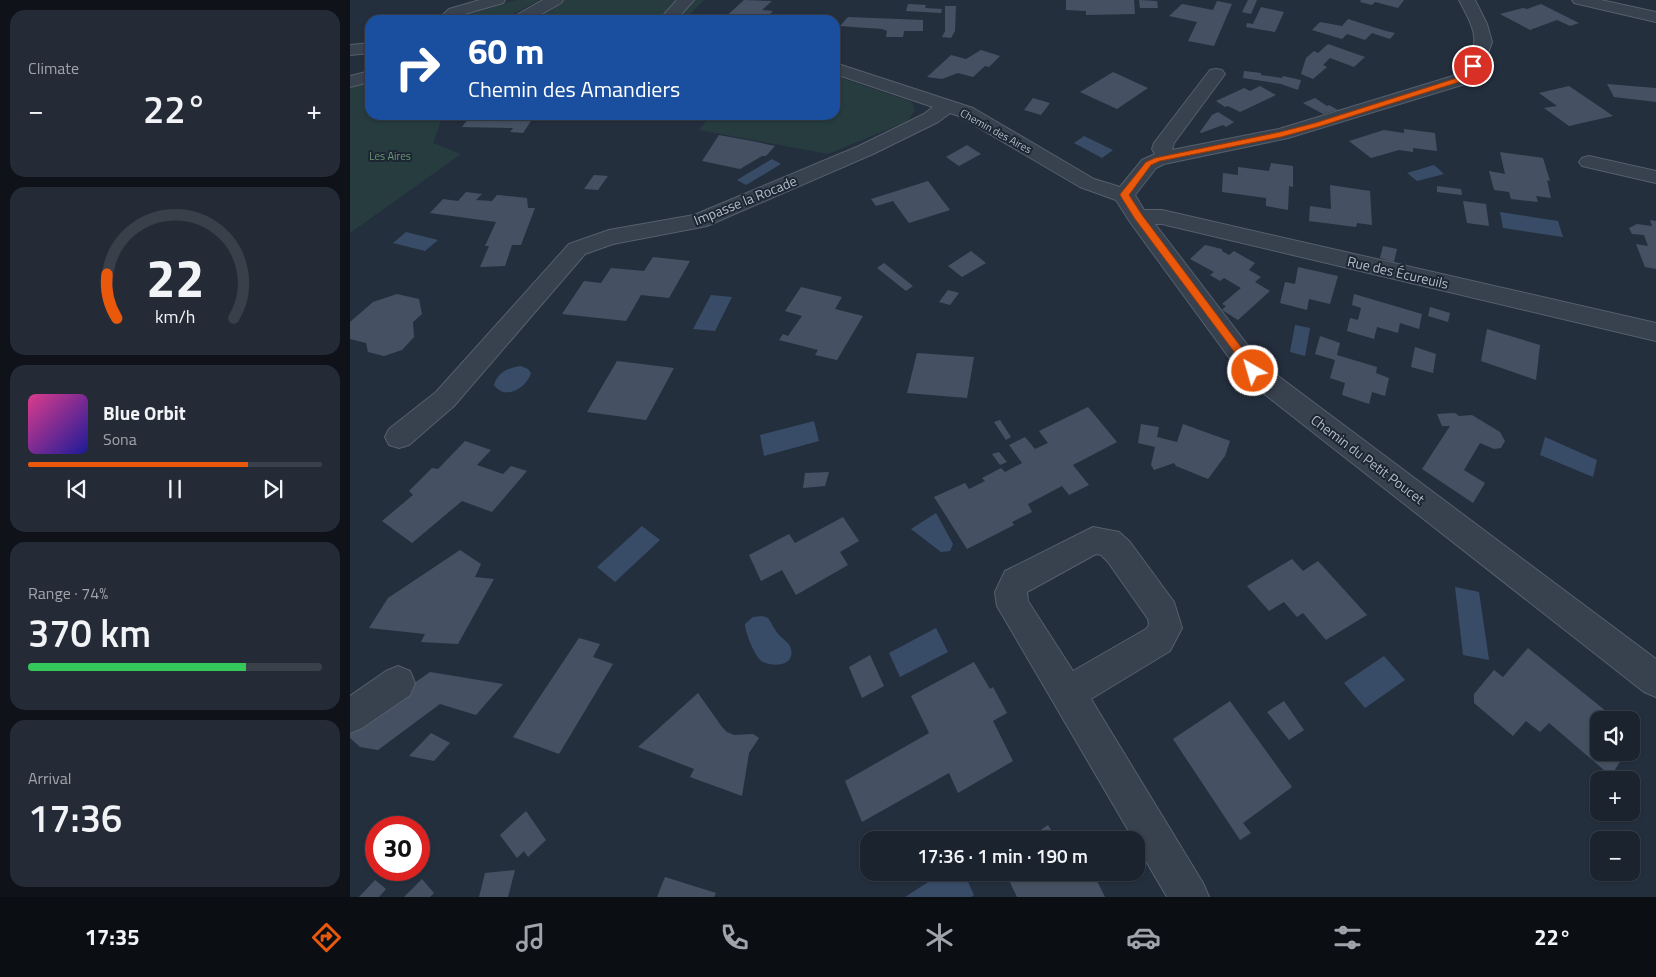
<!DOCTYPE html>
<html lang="en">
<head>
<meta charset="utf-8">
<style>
	body { margin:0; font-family:"Titillium Web",sans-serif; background:#242b36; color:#f1f3f6; height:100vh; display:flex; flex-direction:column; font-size:19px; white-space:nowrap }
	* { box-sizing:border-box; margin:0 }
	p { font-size:16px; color:#a0a4aa }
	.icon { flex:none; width:28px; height:28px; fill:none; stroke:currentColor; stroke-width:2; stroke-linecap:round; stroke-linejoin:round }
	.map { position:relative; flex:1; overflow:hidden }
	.side { display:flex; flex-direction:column; gap:10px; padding:10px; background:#0f1319; width:350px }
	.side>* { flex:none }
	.top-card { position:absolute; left:15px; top:15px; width:475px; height:105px; border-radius:15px; box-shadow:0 1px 4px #0004,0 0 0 1px #39404a; background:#1a4fa0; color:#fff; overflow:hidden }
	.controls { position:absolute; left:1240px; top:711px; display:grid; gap:10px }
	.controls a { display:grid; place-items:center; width:50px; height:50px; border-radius:10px; background:#1b232e; box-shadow:0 1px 4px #0004,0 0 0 1px #39404a; font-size:25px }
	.speed { position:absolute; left:15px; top:816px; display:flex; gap:10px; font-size:25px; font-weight:700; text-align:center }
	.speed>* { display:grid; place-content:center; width:65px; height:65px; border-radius:50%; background:#1b232e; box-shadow:0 1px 4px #0004,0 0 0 1px #39404a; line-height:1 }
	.speed .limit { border:8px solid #d22; background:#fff; color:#111 }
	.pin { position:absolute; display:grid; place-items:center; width:42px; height:42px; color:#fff; margin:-21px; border:2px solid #fff; border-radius:50%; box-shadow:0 1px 5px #0007 }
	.me { position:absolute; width:55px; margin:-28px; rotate:322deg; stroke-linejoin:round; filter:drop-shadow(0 0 4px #0008) }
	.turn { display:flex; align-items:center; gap:18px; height:105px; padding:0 20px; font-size:22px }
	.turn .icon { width:65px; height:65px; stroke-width:2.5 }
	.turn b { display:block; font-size:35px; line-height:42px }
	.big { font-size:38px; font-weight:600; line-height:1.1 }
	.side .tile { flex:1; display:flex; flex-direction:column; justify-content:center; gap:8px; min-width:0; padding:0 18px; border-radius:15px; background:#242b36 }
	.side .dial { align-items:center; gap:0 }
	.dial svg { height:130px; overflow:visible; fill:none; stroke:#39404a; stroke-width:7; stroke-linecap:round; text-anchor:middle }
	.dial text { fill:#f1f3f6; stroke:none }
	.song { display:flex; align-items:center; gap:15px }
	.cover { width:60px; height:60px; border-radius:8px; background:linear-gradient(135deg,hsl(330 70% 55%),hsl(240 70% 35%)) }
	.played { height:5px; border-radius:2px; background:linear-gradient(90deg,#ea580c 75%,#39404a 75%) }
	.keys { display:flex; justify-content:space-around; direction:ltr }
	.heat { display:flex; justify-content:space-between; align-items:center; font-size:28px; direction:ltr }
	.charge { height:8px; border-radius:4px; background:linear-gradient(90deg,#34c759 74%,#39404a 0) }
	.trip { position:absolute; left:510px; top:831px; width:285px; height:50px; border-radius:15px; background:#1b232e; box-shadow:0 1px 4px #0004,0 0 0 1px #39404a; font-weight:600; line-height:50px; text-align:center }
	.menu { display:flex; height:80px; justify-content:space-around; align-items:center; background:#0b0e12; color:#a0a4aa }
	.menu .icon { width:35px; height:35px }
	.menu .active { color:#ea580c }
	.menu b { font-size:22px; color:#f1f3f6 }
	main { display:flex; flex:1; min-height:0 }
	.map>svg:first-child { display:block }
	.green { fill:#263c3f }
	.water { fill:#394c67 }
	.building { fill:#455162 }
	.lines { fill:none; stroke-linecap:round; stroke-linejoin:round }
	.minor-casing { stroke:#565f6c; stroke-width:2 }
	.minor { fill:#38414e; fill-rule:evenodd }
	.route { fill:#ea580c; stroke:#983908 }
	.labels { text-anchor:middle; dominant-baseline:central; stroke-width:4; stroke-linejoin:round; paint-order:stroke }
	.far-street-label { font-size:11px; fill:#b4bcc9; stroke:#1d2633 }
	.far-park-label { font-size:11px; fill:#6b9a76; stroke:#1d2633 }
	.street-label { font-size:14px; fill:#b4bcc9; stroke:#1d2633 }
</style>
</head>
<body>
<main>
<section class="side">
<div class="tile"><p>Climate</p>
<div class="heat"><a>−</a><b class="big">22°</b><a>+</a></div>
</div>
<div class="tile dial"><svg viewBox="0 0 100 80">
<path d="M14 69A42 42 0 1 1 86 69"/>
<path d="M14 69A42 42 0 0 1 8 42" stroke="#ea580c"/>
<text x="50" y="56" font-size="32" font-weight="700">22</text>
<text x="50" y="72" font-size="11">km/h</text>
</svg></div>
<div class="tile">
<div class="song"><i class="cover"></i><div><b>Blue Orbit</b><p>Sona</p></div></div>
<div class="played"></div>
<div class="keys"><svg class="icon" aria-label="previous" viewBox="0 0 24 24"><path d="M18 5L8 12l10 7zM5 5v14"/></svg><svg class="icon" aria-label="pause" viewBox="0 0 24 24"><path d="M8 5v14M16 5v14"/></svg><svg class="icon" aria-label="next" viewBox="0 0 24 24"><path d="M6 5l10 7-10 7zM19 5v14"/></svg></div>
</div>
<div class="tile"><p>Range · 74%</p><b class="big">370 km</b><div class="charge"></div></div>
<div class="tile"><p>Arrival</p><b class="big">17:36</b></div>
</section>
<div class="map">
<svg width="1306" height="897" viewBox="0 0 1306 897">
	<rect width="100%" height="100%" fill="#242f3e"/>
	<path class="green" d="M 166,0 L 190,0 L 151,20 L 102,20 L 122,11 Z
		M 205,0 L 354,0 L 334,20 L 169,20 Z
		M 485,76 L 562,102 L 565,110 L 558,121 L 478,154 L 349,130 L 361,115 L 485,115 Z
		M 20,82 L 20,115 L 93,115 L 83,143 L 111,154 L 0,233 L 0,88 Z"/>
	<path class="water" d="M 734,136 L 763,150 L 752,158 L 724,143 Z
		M 422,159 L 431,164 L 396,185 L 387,180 Z
		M 1084,165 L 1094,174 L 1067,181 L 1057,173 Z
		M 1150,212 L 1208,221 L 1213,237 L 1153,228 Z
		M 56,232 L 88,240 L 75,251 L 43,243 Z
		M 361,295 L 382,297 L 365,331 L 343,329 Z
		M 945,325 L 960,328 L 955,356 L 940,352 Z
		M 171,366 L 178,369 L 181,373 C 177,388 155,401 144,385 C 148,372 158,368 171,366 Z
		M 464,421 L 469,441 L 414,456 L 410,435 Z
		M 1195,437 L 1247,460 L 1243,477 L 1190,455 Z
		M 586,513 L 603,544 L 600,551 L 591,552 L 561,529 Z
		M 292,526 L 310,540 L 265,582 L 247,567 Z
		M 1105,587 L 1129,592 L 1139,660 L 1113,655 Z
		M 412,616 L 418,618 C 421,622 423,627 426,631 C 430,638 439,641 441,649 C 445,666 424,667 413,662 C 405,658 395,632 395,624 L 403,617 Z
		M 586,628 L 598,652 L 550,677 L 539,653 Z
		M 1034,656 L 1055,680 L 1015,708 L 994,683 Z
		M 592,873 L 614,873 L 624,895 L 621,897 L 555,897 Z"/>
	<path class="building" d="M 394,0 L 422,1 L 412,10 L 423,11 L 414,20 L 372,20 Z
		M 716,0 L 784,0 L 785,14 L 736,15 L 736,11 L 716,10 Z
		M 789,0 L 807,1 L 808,8 L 790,8 Z
		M 898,0 L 907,0 L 901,14 L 892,12 Z
		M 1011,0 L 1054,0 L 1048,8 L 1025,2 L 1022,5 L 1010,2 Z
		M 867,1 L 882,4 L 864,46 L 838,41 L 847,22 L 819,16 L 832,4 L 863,10 Z
		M 558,4 L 576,5 L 575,8 L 592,9 L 591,13 L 556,11 Z
		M 1191,4 L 1229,23 L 1220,26 L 1207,20 L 1180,30 L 1150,14 L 1173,8 L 1177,9 Z
		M 595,6 L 606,6 L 605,31 L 601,38 L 592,37 L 595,31 Z
		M 911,7 L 934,12 L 925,32 L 896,27 L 897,23 L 903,24 Z
		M 498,17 L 573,20 L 573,31 L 554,31 L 553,37 L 536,37 L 537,31 L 532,29 L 490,26 Z
		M 998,19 L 1036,31 L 1045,33 L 1040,39 L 1022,33 L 1015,40 L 997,34 L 992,39 L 962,30 L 970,22 L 992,26 Z
		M 978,44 L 1015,57 L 1004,67 L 980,58 L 973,65 L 977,67 L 963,79 L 951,74 L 956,58 L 964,51 L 968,53 Z
		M 631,50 L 650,56 L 639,67 L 635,66 L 623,77 L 608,73 L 592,79 L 577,77 L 601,55 L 616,59 Z
		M 894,71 L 911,73 L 911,75 L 932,78 L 933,76 L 951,80 L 948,90 L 931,84 L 893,78 Z
		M 763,72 L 798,88 L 767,109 L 730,92 Z
		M 1257,84 L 1306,88 L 1306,102 L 1264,97 Z
		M 910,86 L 926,95 L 890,112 L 878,106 L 875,107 L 866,101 L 894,88 L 900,91 Z
		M 1219,86 L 1253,109 L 1263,116 L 1219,126 L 1194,108 L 1207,106 L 1189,93 Z
		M 683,98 L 700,103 L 691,115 L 674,110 Z
		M 965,98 L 977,106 L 979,105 L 988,110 L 973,114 L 953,103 Z
		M 868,112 L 884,122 L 876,127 L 873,125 L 851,133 L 850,132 L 862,115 Z
		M 121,115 L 185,115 L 173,133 L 160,132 L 163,128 L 112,127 Z
		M 1054,129 L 1085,133 L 1087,151 L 1063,148 L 1063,152 L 1049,150 L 1021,158 L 999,141 L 1034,130 L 1054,133 Z
		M 369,135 L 402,141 L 425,146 L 416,156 L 412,156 L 390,169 L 352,161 Z
		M 617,145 L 631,154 L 609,166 L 596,157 Z
		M 1150,152 L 1193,158 L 1200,181 L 1197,180 L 1201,198 L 1186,196 L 1188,202 L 1161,199 L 1159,192 L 1144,190 L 1139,171 L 1155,174 Z
		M 921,163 L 943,166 L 943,187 L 939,186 L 938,210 L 916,206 L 916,198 L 872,192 L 873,173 L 888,175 L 888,167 L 919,171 Z
		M 244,175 L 258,176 L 248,190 L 234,189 Z
		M 578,181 L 600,210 L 559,223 L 543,201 L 526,206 L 521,199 Z
		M 980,185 L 1020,191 L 1022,225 L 1007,223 L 1006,227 L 959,221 L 960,206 L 981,209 Z
		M 1087,186 L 1111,189 L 1112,195 L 1087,192 Z
		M 116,192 L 132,194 L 126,200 L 142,201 L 147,195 L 177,198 L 178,208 L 185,208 L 171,245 L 162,245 L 155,266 L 130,267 L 139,246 L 135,246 L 146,222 L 80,213 L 93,199 L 108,201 Z
		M 1113,201 L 1136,204 L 1139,226 L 1117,223 Z
		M 1300,220 L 1306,221 L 1306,269 L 1295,267 L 1286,244 L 1298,246 L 1294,235 L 1282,234 L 1279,228 L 1287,224 L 1302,226 Z
		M 855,245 L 872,249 L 872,251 L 879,255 L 884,251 L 905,263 L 899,270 L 911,277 L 905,282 L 920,291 L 888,320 L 872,310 L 876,306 L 872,304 L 891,288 L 874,278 L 870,281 L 860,275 L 864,272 L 840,259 Z
		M 1033,246 L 1047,249 L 1044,262 L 1030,258 Z
		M 621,251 L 636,263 L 612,277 L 598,266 Z
		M 303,257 L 340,261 L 319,298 L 291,295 L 276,321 L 212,314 L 234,281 L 251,283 L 261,268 L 294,271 Z
		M 534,263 L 563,286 L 556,291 L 527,268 Z
		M 948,267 L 988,276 L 980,304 L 959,299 L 957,310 L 930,303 L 935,282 L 945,284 Z
		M 451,287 L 492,297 L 485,309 L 513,316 L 487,360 L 465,355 L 468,350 L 429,340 L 433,334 L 438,336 L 452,316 L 435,311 Z
		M 598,290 L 609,293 L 600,305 L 589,302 Z
		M 47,294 L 69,299 L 72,314 L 63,322 L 64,337 L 52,350 L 34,356 L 18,352 L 16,343 L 0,339 L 0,322 L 23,302 Z
		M 1004,294 L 1072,314 L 1069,329 L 1050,323 L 1048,333 L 1027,327 L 1024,339 L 997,331 L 1000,318 L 1008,320 L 1011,308 L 1002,305 Z
		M 1080,307 L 1100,313 L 1098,322 L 1078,316 Z
		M 1137,329 L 1190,345 L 1186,380 L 1131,361 Z
		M 970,336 L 990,343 L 987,355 L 1027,367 L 1026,373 L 1039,378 L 1035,396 L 1022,392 L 1019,404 L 992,395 L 995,383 L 980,378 L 985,360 L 965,354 Z
		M 1065,347 L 1086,354 L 1083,373 L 1061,367 Z
		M 567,353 L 624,357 L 617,398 L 557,393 Z
		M 267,361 L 324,368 L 296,420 L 237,412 Z
		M 738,407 L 767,442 L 723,465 L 739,485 L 719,495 L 712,486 L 678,504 L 682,512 L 662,522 L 664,525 L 617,549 L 584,497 L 615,483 L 619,489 L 635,481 L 632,478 L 651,468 L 655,472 L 672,463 L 659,445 L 675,437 L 685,449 L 698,443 L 689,431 Z
		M 1105,413 L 1109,416 L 1122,415 L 1150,432 L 1155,441 L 1151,448 L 1144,449 L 1130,443 L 1114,470 L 1135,483 L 1123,503 L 1072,469 L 1100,426 L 1092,426 L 1087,414 Z
		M 650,420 L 661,437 L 656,440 L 644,422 Z
		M 791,424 L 809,427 L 807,437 L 827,442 L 833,424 L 880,441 L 875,456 L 858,479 L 826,466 L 824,463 L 804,470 L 801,465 L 805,447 L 788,443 Z
		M 115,441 L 141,450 L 127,465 L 153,474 L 161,466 L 177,471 L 142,512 L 112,501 L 62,543 L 32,521 L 63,495 L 59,491 L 82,468 L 88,469 Z
		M 649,452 L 657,462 L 650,465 L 642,454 Z
		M 479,472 L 475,486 L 453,488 L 455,473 Z
		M 493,517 L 509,541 L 490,552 L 498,565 L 446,595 L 432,570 L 411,581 L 399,555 L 439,534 L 445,543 Z
		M 110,550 L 131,564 L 125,577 L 144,579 L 108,644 L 71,642 L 75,634 L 19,628 L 38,598 Z
		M 942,559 L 953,571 L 968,561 L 1017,615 L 976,640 L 953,613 L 947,617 L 934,602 L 919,611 L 897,586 Z
		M 229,638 L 250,644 L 243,657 L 263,664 L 209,754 L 163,737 Z
		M 1178,648 L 1267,720 L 1249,720 L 1249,752 L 1276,752 L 1261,776 L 1199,723 L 1190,732 L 1176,721 L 1163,736 L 1124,703 L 1124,694 L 1144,670 L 1153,677 Z
		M 520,655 L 534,686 L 512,698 L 499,667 Z
		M 624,662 L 640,689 L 643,687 L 657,713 L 643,721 L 663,761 L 608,793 L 599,773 L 512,822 L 495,781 L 579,733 L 561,696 Z
		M 80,672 L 153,684 L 126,715 L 90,704 L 28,750 L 10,747 L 0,738 L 0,728 Z
		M 348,693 L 372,727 L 377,732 L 384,735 L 403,734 L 409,738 L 399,753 L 392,796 L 340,777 L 344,769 L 288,747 Z
		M 880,701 L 942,787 L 893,823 L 901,833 L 890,840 L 823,739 Z
		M 934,701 L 954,730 L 939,740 L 917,712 Z
		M 81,733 L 100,743 L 84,761 L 59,756 Z
		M 176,811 L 196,840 L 178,857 L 174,851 L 167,858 L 150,835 Z
		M 698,825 L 707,840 L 676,840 Z
		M 165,870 L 158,897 L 129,897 L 135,873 Z
		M 655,872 L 724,872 L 725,874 L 737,872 L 747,881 L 755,897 L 667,897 Z
		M 315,877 L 366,893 L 364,897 L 307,897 Z
		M 72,879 L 84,893 L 80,897 L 54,897 Z
		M 25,880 L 36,889 L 29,897 L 9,897 Z"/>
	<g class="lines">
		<defs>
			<path id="minor" d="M 130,0 L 155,0 L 153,3 L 111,15 L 105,20 L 87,20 L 99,9 Z
				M 193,0 L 213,0 L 211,3 L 181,20 L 161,20 L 163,17 Z
				M 327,0 L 344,0 L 326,20 L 309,20 Z
				M 1109,0 L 1125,0 L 1137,24 L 1142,42 L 1136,59 L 1115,84 L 938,138 L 814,164 L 806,168 L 785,195 L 794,210 L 812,210 L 1306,323 L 1306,341 L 812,224 L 805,224 L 912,364 L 1306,659 L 1306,697 L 1294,692 L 894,378 L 780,222 L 766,200 L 730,187 L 609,116 L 600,113 L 588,122 L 523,154 L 357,226 L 263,244 L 235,254 L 104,406 L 59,445 L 49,448 L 39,445 L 35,437 L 39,429 L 86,392 L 219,244 L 259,230 L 344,215 L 509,146 L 574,114 L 583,107 L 485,74 L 485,63 L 623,108 L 744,179 L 770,187 L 792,160 L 805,154 L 802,149 L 804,143 L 860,70 L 866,69 L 872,70 L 875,74 L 824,143 L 822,150 L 929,129 L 1103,76 C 1133,45 1128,36 1109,0 Z
				M 1222,0 L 1251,0 L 1306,12 L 1306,22 L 1224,3 Z
				M 20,43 L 20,53 L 0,55 L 0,45 Z
				M 20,71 L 20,82 L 0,87 L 0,76 Z
				M 1239,156 L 1306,171 L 1306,183 L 1232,166 L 1229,162 L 1232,158 Z
				M 743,527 L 769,532 L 780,542 L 824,602 L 832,628 L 820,651 L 741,699 L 853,883 L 859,897 L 817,897 L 786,844 L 786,840 L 784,840 L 647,606 L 645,592 L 655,571 ZM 746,554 L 751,555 L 758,562 L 798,619 L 799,625 L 796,629 L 723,671 L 678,601 L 677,592 Z
				M 48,666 L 60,671 L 65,683 L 60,695 L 12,728 L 0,733 L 0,696 L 36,671 Z"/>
		</defs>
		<use href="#minor" class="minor-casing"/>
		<use href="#minor" class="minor"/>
	</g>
	<path class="route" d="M 1123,64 L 1127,66 L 1112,81 L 971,126 L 931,137 L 810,161 L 801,165 L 779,195 L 792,215 L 909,371 L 903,375 L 900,373 L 785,219 L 770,195 L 771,193 L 796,162 L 805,158 L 930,132 L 965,123 L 1107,78 Z"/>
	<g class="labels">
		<g class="far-street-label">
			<text transform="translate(646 131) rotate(29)">Chemin des Aires</text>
		</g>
		<g class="far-park-label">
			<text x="40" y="156">Les Aires</text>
		</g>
		<g class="street-label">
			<text transform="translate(395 200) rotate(-22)">Impasse la Rocade</text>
			<text transform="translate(1048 272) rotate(13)">Rue des Écureuils</text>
			<text transform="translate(1018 459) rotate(37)">Chemin du Petit Poucet</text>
		</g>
	</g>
</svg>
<div class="controls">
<a><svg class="icon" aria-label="sound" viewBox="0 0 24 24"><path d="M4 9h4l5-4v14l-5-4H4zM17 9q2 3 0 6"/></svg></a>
<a>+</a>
<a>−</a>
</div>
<div class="speed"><div class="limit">30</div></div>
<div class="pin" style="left:1123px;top:66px;background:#d93025"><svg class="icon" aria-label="arrive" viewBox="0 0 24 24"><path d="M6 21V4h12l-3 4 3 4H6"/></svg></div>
<svg class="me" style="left:903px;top:371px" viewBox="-20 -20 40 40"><circle r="17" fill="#ea580c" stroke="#fff" stroke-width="3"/><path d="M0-11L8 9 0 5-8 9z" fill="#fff"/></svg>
<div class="trip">17:36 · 1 min · 190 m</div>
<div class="top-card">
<div class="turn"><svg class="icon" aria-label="right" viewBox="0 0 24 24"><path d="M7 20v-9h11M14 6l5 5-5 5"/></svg><div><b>60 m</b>Chemin des Amandiers</div></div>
</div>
</div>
</main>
<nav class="menu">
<b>17:35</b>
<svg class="icon active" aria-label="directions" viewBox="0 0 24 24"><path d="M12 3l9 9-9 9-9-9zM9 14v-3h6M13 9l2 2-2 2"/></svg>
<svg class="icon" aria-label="music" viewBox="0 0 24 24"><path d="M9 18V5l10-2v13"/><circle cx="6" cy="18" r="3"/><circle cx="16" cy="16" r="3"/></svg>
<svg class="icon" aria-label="phone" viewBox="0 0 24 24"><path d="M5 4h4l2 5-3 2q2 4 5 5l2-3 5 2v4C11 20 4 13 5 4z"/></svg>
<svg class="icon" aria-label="climate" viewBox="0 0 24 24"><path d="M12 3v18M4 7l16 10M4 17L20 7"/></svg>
<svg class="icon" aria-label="car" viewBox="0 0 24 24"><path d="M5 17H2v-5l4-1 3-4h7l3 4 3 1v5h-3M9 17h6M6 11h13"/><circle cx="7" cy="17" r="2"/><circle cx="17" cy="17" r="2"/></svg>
<svg class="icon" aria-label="filters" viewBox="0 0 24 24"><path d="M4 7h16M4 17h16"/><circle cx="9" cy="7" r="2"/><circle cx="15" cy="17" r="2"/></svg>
<b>22°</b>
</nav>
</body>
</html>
